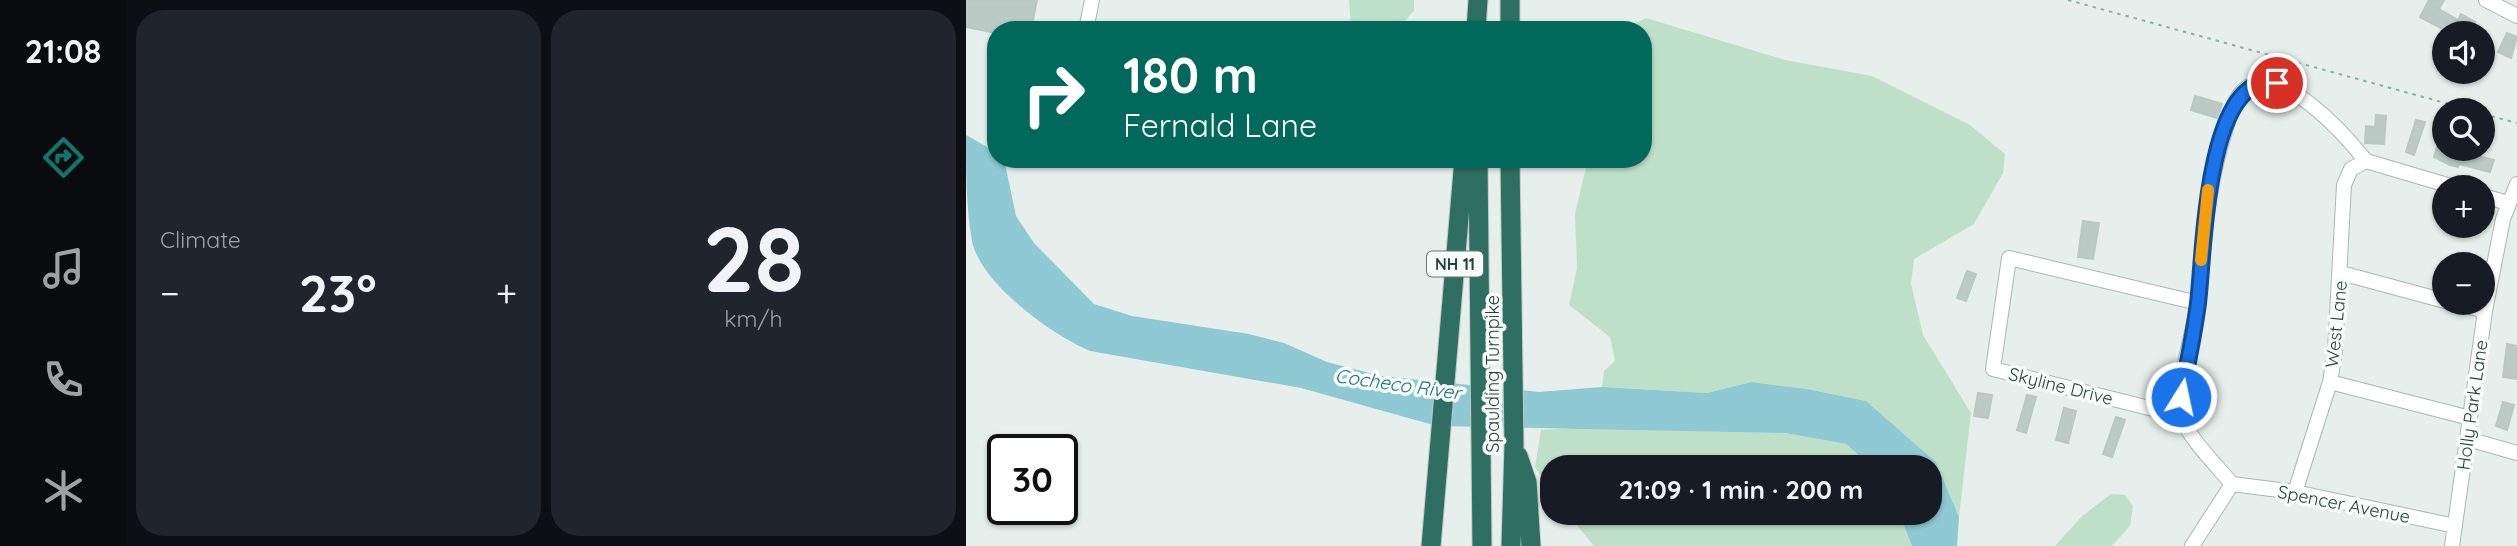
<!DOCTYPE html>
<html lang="en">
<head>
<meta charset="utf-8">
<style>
	body { margin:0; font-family:Quicksand,sans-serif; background:#20242c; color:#f1f3f6; height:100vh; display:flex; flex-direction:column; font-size:26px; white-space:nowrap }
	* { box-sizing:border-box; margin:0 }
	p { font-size:23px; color:#9ea1a6 }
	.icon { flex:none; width:38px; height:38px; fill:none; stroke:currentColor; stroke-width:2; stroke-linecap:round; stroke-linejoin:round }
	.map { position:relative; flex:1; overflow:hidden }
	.side { display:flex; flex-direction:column; gap:10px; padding:10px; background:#0d0f14; width:840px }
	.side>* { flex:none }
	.top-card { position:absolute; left:21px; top:21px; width:665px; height:147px; border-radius:28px; box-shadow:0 2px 5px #0004; background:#00695c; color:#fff; overflow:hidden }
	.controls { position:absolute; left:1466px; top:21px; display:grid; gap:14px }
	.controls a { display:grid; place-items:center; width:63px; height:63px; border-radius:50%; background:#171b24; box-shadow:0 2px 5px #0004; font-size:35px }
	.speed { position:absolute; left:21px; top:434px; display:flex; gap:14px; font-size:35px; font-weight:700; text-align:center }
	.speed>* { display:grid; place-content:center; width:91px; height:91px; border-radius:50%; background:#171b24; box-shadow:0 2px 5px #0004; line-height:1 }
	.speed .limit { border:4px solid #111; border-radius:10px; background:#fff; color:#111 }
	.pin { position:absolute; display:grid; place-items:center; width:60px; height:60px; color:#fff; margin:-30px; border:4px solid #fff; border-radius:50%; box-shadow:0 2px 7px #0007 }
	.me { position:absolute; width:77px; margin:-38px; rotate:10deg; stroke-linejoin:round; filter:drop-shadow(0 0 5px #0008) }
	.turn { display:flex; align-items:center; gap:24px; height:147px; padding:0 21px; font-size:32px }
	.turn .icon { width:91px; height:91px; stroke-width:2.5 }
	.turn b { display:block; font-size:49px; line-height:60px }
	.big { font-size:52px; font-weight:800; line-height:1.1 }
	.side .widget { flex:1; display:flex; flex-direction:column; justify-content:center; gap:10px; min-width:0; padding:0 24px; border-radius:28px; background:#20242c }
	.side .dial { align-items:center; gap:0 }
	.dial b { font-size:91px; line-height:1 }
	.heat { display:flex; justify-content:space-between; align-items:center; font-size:38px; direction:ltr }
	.side .tiles { flex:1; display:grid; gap:10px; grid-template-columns:repeat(2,1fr) }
	.trip { position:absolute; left:574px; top:455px; width:402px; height:70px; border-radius:28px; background:#171b24; box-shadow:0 2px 5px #0004; font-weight:800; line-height:70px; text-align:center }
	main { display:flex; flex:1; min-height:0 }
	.tab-bar { display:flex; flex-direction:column; width:126px; justify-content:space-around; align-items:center; background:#090b0e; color:#9ea1a6 }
	.tab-bar .icon { width:49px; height:49px }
	.tab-bar .on { color:#0f766e }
	.tab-bar b { font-size:32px; color:#f1f3f6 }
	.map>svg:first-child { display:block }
	.green { fill:#bfe0c8 }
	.water { fill:#8ec9d4 }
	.building { fill:#bbcac4; stroke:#b8c9c2; stroke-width:2 }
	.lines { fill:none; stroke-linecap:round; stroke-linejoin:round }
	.minor-casing { stroke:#a8b8b2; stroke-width:16 }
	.highway-casing { stroke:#c2cac8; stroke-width:21 }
	.path { stroke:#86b3a5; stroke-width:2; stroke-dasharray:3.5 5; stroke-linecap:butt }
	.minor { stroke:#fff; stroke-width:14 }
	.highway { stroke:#2f6f62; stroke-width:19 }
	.route-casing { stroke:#114b97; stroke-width:18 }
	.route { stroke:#1a73e8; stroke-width:12 }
	.slow { stroke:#f59e0b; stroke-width:12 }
	.labels { text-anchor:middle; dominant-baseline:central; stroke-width:7; stroke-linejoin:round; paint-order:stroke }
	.shield { fill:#f7fbf9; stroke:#637a73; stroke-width:2 }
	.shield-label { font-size:16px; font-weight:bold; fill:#24423a }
	.street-label { font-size:18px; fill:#24423a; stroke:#f7fbf9 }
	.water-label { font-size:19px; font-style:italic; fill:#1c6f80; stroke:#f7fbf9 }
</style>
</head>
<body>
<main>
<nav class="tab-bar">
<b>21:08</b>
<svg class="icon on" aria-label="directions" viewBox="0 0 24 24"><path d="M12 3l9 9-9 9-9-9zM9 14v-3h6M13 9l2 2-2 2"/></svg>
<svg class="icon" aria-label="music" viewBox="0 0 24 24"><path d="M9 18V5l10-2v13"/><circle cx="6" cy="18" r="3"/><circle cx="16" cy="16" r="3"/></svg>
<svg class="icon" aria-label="phone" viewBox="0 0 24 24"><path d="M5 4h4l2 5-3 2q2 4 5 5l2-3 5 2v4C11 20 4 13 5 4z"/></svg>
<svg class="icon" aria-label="climate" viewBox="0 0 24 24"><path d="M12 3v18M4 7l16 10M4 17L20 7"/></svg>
</nav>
<section class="side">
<div class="tiles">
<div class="widget"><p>Climate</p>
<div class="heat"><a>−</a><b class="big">23°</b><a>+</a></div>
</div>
<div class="widget dial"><b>28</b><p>km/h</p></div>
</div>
</section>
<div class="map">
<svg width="1551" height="546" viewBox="0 0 1551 546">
	<rect width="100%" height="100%" fill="#e6efeb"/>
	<path class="green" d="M 383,0 L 448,0 L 448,10 L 432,30 L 385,30 Z
		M 680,18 L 819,60 L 906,76 L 1004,125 L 1039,154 L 1037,173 L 1008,224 L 948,259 L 945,284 L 957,335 L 1005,413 L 993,517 L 970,462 L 900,401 L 841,389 L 785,382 L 741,393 L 636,387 L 638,371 L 649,361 L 644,337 L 603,305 L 611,269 L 609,214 L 622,159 L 677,159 L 677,30 L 656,30 Z
		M 609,428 L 819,433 L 880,444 L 906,467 L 586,467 L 586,494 L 569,467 L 575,430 Z
		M 1145,494 L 1159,495 L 1167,506 L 1164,526 L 1146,546 L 1089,546 L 1116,516 Z
		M 601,513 L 933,513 L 946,546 L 628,546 Z"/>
	<path class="water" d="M 0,135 L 30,152 L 30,159 L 38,159 L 50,216 L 68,243 L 128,304 L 166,316 L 283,334 L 318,343 L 361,362 L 415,376 L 573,392 L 636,387 L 741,393 L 785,382 L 841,389 L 900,401 L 970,462 L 993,517 L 991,546 L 946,546 L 933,513 L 964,513 L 964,467 L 906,467 L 880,444 L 819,433 L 471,426 L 335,388 L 124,351 C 86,335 15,284 6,241 C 0,207 0,170 0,135 Z"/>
	<path class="building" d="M 0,0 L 71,0 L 65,30 L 30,30 L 30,33 L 0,27 Z
		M 1463,0 L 1478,0 L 1473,9 L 1492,20 L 1495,14 L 1509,22 L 1502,33 L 1484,33 L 1454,17 Z
		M 1541,33 L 1551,37 L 1545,58 L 1532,52 Z
		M 1229,96 L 1256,104 L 1251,118 L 1225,110 Z
		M 1410,115 L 1420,116 L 1418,144 L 1399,143 L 1400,126 L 1409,127 Z
		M 1450,120 L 1459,122 L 1448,155 L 1440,152 Z
		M 1471,147 L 1487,153 L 1488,149 L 1497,149 L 1496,152 L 1528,160 L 1524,172 L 1493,164 L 1492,167 L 1484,165 L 1468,157 Z
		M 1117,221 L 1133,223 L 1127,259 L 1112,257 Z
		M 1001,271 L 1010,274 L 1000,301 L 991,298 Z
		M 1541,344 L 1551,346 L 1551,379 L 1537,377 Z
		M 1012,393 L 1026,395 L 1022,418 L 1008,416 Z
		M 1061,395 L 1070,397 L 1060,433 L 1051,430 Z
		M 1537,402 L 1548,405 L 1541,430 L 1530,426 Z
		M 1098,408 L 1110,411 L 1102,443 L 1090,440 Z
		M 1150,417 L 1159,420 L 1146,457 L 1137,454 Z"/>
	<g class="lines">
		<defs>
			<path id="minor" d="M 1520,0 L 1551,16
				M 120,30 L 126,0
				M 1400,161 L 1488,187
				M 1517,196 L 1542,203
				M 1375,273 L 1479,301
				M 1488,303 L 1519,311
				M 1364,382 L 1504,418
				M 1215,416 L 1027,369 L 1043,258 L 1232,303
				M 1502,439 L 1551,453
				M 1266,484 C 1252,467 1221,436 1215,416 C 1208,392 1229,329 1232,300 C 1239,237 1240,190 1260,128 C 1264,115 1268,99 1278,90 C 1312,58 1381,137 1400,161
				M 1266,484 L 1329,492 L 1489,526
				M 1329,492 L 1364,382 L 1369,351 L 1378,185 L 1385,169 L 1400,161
				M 1226,546 L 1266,484
				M 1486,546 L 1519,311 L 1537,219 L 1551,184"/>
			<path id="highway" d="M 544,0 L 544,30
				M 510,30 L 512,0
				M 512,159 L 516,546
				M 544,159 L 548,445 L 545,546
				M 552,456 L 561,482 L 565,546
				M 465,546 L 498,159"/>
		</defs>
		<use href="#minor" class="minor-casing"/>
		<use href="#highway" class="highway-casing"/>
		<path class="path" d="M 1102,0 L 1505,110
			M 1517,114 L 1551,123"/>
		<use href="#minor" class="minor"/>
		<use href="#highway" class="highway"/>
	</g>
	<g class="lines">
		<defs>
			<path id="route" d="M 1215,397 C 1221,366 1228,335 1232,303 C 1238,257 1239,69 1311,83"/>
		</defs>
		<use href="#route" class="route-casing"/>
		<use href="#route" class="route"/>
		<path class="slow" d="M 1235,260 L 1242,190"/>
	</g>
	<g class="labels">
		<rect class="shield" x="461" y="251.5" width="56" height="25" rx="5"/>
		<g class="shield-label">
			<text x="489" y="264">NH 11</text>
		</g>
		<g class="street-label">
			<text transform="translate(1370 324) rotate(-84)">West Lane</text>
			<text transform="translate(526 374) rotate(-90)">Spaulding Turnpike</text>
			<text transform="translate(1095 386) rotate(14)">Skyline Drive</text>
			<text transform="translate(1506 405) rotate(-82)">Holly Park Lane</text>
			<text transform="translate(1378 504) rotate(11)">Spencer Avenue</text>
		</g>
		<g class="water-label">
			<text transform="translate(432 384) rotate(8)">Cocheco River</text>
		</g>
	</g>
</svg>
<div class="controls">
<a><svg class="icon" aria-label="sound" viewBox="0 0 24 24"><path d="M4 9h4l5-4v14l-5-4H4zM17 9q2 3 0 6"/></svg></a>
<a><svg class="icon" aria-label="search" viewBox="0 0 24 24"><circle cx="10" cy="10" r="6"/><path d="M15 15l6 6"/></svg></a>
<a>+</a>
<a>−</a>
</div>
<div class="speed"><div class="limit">30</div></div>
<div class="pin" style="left:1311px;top:83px;background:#d93025"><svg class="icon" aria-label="arrive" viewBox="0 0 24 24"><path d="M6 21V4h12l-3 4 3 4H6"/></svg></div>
<svg class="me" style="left:1215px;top:397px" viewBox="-20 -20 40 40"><circle r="17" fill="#1a73e8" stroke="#fff" stroke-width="3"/><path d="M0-11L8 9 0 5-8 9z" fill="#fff"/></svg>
<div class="trip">21:09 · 1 min · 200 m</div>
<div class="top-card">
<div class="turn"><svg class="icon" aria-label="right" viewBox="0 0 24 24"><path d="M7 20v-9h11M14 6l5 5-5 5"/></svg><div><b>180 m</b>Fernald Lane</div></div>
</div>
</div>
</main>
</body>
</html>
